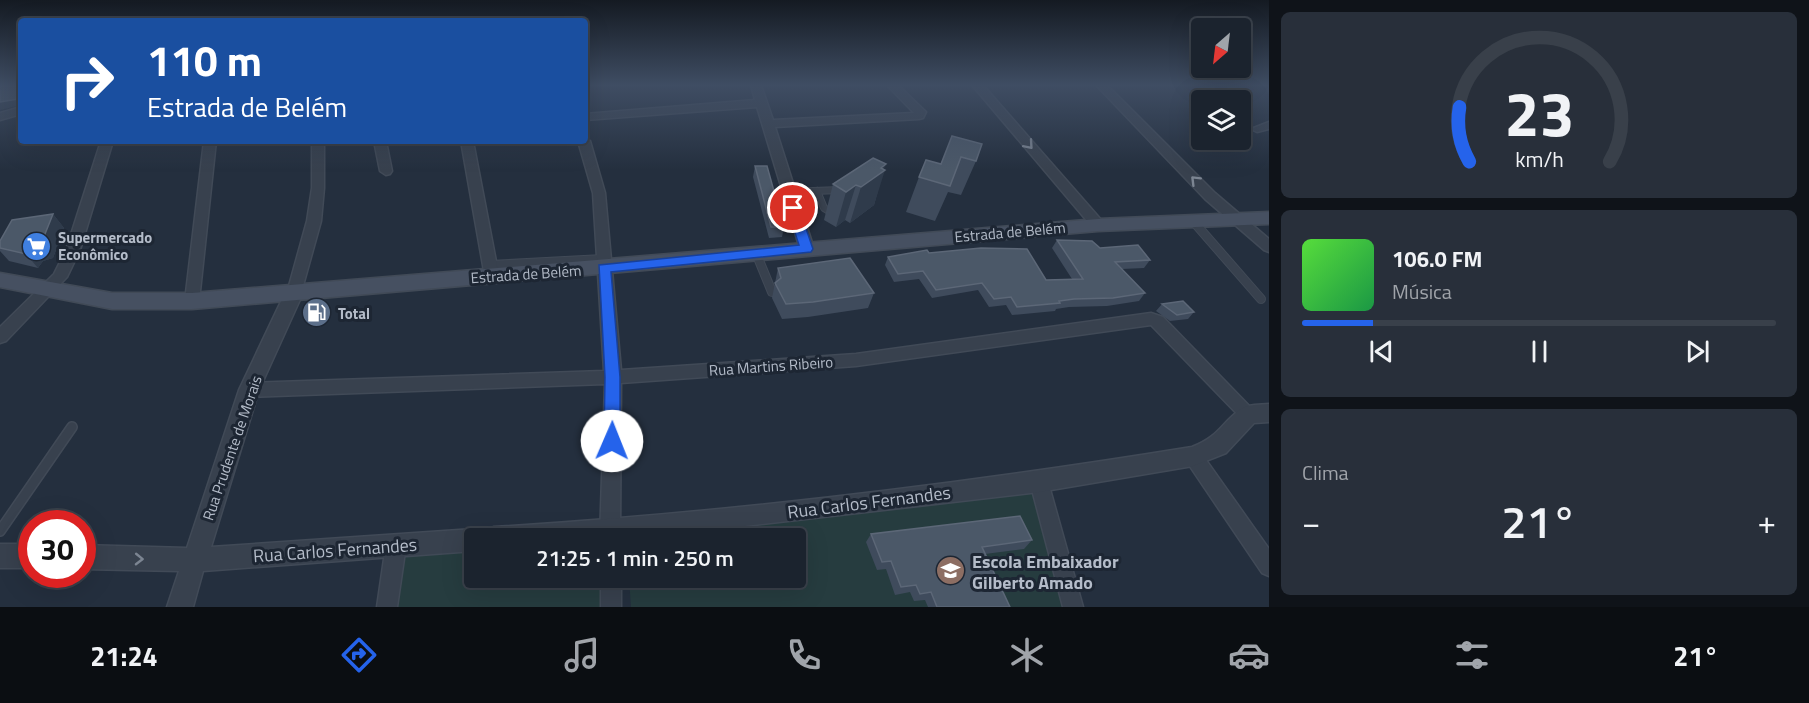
<!DOCTYPE html>
<html lang="pt">
<head>
<meta charset="utf-8">
<style>
	body { margin:0; font-family:"Titillium Web",sans-serif; background:#282f3a; color:#f1f3f6; height:100vh; display:flex; flex-direction:column; font-size:22px; white-space:nowrap }
	* { box-sizing:border-box; margin:0 }
	p { font-size:20px; color:#a0a4aa }
	.icon { flex:none; width:33px; height:33px; fill:none; stroke:currentColor; stroke-width:2; stroke-linecap:round; stroke-linejoin:round }
	.map { position:relative; flex:1; overflow:hidden }
	.details { display:flex; flex-direction:column; gap:12px; padding:12px; background:#0f1319; width:540px }
	.details>* { flex:none }
	.hud { position:absolute; left:18px; top:18px; width:570px; height:126px; border-radius:6px; box-shadow:0 6px 24px #0002,0 0 0 2px #39404a; background:#1a4fa0; color:#fff; overflow:hidden }
	.needle { width:39px; rotate:208deg }
	.controls { position:absolute; left:1191px; top:18px; display:grid; gap:12px }
	.controls a { display:grid; place-items:center; width:60px; height:60px; border-radius:6px; background:#1b232e; box-shadow:0 6px 24px #0002,0 0 0 2px #39404a; font-size:30px }
	.speed { position:absolute; left:18px; top:510px; display:flex; gap:12px; font-size:30px; font-weight:700; text-align:center }
	.speed>* { display:grid; place-content:center; width:78px; height:78px; border-radius:50%; background:#1b232e; box-shadow:0 6px 24px #0002,0 0 0 2px #39404a; line-height:1 }
	.speed .limit { border:9px solid #d22; background:#fff; color:#111 }
	.pin { position:absolute; display:grid; place-items:center; width:51px; height:51px; color:#fff; margin:-26px; border:3px solid #fff; border-radius:50%; box-shadow:0 2px 6px #0007 }
	.me { position:absolute; width:66px; margin:-33px; rotate:1deg; stroke-linejoin:round; filter:drop-shadow(0 0 4px #0008) }
	.turn { display:flex; align-items:center; gap:21px; height:126px; padding:0 30px; font-size:27px }
	.turn .icon { width:78px; height:78px; stroke-width:2.5 }
	.turn b { display:block; font-size:42px; line-height:51px }
	.big { font-size:45px; font-weight:600; line-height:1.1 }
	.details .tile { flex:1; display:flex; flex-direction:column; justify-content:center; gap:9px; min-width:0; padding:0 21px; border-radius:9px; background:#282f3a }
	.details .dial { align-items:center; gap:0 }
	.dial svg { height:156px; overflow:visible; fill:none; stroke:#39404a; stroke-width:7; stroke-linecap:round; text-anchor:middle }
	.dial text { fill:#f1f3f6; stroke:none }
	.song { display:flex; align-items:center; gap:18px }
	.cover { width:72px; height:72px; border-radius:9px; background:linear-gradient(135deg,hsl(110 70% 55%),hsl(140 70% 35%)) }
	.played { height:6px; border-radius:3px; background:linear-gradient(90deg,#2563eb 15%,#39404a 15%) }
	.keys { display:flex; justify-content:space-around; direction:ltr }
	.heat { display:flex; justify-content:space-between; align-items:center; font-size:33px; direction:ltr }
	.trip { position:absolute; left:464px; top:528px; width:342px; height:60px; border-radius:6px; background:#1b232e; box-shadow:0 6px 24px #0002,0 0 0 2px #39404a; font-weight:600; line-height:60px; text-align:center }
	.dock { display:flex; height:96px; justify-content:space-around; align-items:center; background:#0b0e12; color:#a0a4aa }
	.dock .icon { width:42px; height:42px }
	.dock .current { color:#2563eb }
	.dock b { font-size:27px; color:#f1f3f6 }
	main { display:flex; flex:1; min-height:0 }
	.map>svg:first-child { display:block }
	.green { fill:#263c3f }
	.lines { fill:none; stroke-linecap:round; stroke-linejoin:round }
	.service-far2-casing { stroke:#414a57; stroke-width:8 }
	.service-far1-casing { stroke:#414a57; stroke-width:10 }
	.service-casing { stroke:#414a57; stroke-width:12 }
	.minor-casing { stroke:#414a57; stroke-width:3 }
	.tertiary-casing { stroke:#414a57; stroke-width:3 }
	.secondary-casing { stroke:#414a57; stroke-width:3 }
	.service-far2 { stroke:#38414e; stroke-width:6 }
	.service-far1 { stroke:#38414e; stroke-width:8 }
	.service { stroke:#38414e; stroke-width:9 }
	.minor { fill:#38414e; fill-rule:evenodd }
	.tertiary { fill:#38414e; fill-rule:evenodd }
	.secondary { fill:#465061; fill-rule:evenodd }
	.wall { fill:#3f4b5c }
	.shaded-wall { fill:#2f3b4b }
	.building { fill:#4b5868; stroke:#5c6777; stroke-width:1.5 }
	.oneway { stroke:#7c8592 }
	.route { fill:#2563eb; stroke:#184099; stroke-width:1.5 }
	.labels { text-anchor:middle; dominant-baseline:central; stroke-width:6; stroke-linejoin:round; paint-order:stroke }
	.street-label { font-size:15px; fill:#b4bcc9; stroke:#1d2633 }
	.poi-label { font-size:15px; font-weight:bold; fill:#b4bcc9; stroke:#1d2633; text-anchor:start }
	.near-street-label { font-size:18px; fill:#b4bcc9; stroke:#1d2633 }
	.near-poi-label { font-size:18px; font-weight:bold; fill:#b4bcc9; stroke:#1d2633; text-anchor:start }
</style>
</head>
<body>
<main>
<div class="map">
<svg width="1269" height="607" viewBox="0 0 1269 607">
	<rect width="100%" height="100%" fill="#242f3e"/>
	<path class="green" d="M 1024,492 L 1034,495 L 1065,607 L 631,607 L 629,578 L 795,578 L 795,538 L 631,538 L 638,533 Z
		M 474,546 L 474,578 L 607,578 L 608,607 L 394,607 L 402,563 L 408,555 Z"/>
	<g class="lines">
		<defs>
			<path id="service-far2" d="M 817,191 L 824,208 L 829,211 L 834,209
				M 787,192 L 840,190
				M 1193,221 L 1195,223"/>
			<path id="service-far1" d="M 1193,221 L 1261,299
				M 756,253 L 772,292
				M 490,265 L 603,259"/>
			<path id="service" d="M 0,531 L 72,427"/>
			<path id="minor" d="M 751,85 L 761,85 L 773,120 L 914,113 L 887,85 L 898,85 L 926,112 L 923,118 L 919,119 L 775,127 L 814,249 L 812,252 L 802,252 L 800,249 L 757,107 L 585,120 L 585,114 L 755,100 Z
				M 972,85 L 983,85 L 1103,222 L 1105,225 L 1103,228 L 1093,228 Z
				M 1096,85 L 1107,85 L 1215,193 L 1269,239 L 1269,252 L 1264,250 L 1205,199 Z
				M 21,107 L 21,114 L 0,120 L 0,113 Z
				M 1269,122 L 1269,129 L 1257,132 L 1251,129 Z
				M 585,138 L 590,141 L 605,193 L 621,370 L 856,354 L 1151,313 L 1163,317 L 1258,415 L 1255,420 L 1249,422 L 1243,420 L 1151,325 L 856,366 L 621,383 L 620,538 L 600,538 L 605,384 L 249,397 L 243,395 L 241,390 L 243,385 L 249,383 L 604,371 L 593,193 L 578,141 L 585,141 Z
				M 101,141 L 113,141 L 80,250 L 67,277 L 6,341 L 0,343 L 0,327 L 54,274 L 66,250 Z
				M 204,141 L 216,141 L 199,301 L 192,307 L 185,301 Z
				M 312,141 L 324,141 L 324,188 L 321,221 L 301,293 L 294,298 L 287,293 L 307,221 L 312,188 Z
				M 374,141 L 386,141 L 392,171 L 390,174 L 386,175 L 380,171 Z
				M 461,141 L 473,141 L 499,277 L 492,282 L 485,277 Z
				M 1193,448 L 1199,450 L 1269,549 L 1269,576 L 1262,573 L 1187,462 L 1184,456 L 1187,450 Z
				M 1039,474 L 1046,476 L 1048,482 L 1083,607 L 1063,607 L 1030,482 L 1032,476 Z
				M 396,535 L 403,538 L 406,545 L 397,607 L 377,607 L 386,545 L 389,538 Z
				M 601,578 L 621,578 L 621,607 L 601,607 Z"/>
			<path id="tertiary" d="M 294,286 L 300,288 L 303,293 L 259,390 L 211,547 L 474,529 L 484,535 L 486,530 L 494,527 C 726,513 963,484 1192,447 C 1220,436 1220,424 1241,409 C 1248,404 1260,405 1269,404 L 1269,422 L 1254,423 L 1226,453 L 1193,466 L 1039,492 L 642,538 L 474,538 L 474,551 L 203,571 L 193,607 L 167,607 L 179,571 L 82,569 L 82,545 L 187,548 L 239,390 L 285,293 L 288,288 Z
				M 0,544 L 32,544 L 32,568 L 0,568 Z"/>
			<path id="secondary" d="M 1269,212 L 1269,224 L 1098,231 L 192,309 L 112,309 L 0,287 L 0,273 L 112,293 L 192,293 L 1098,219 Z"/>
		</defs>
		<use href="#service-far2" class="service-far2-casing"/>
		<use href="#service-far1" class="service-far1-casing"/>
		<use href="#service" class="service-casing"/>
		<use href="#minor" class="minor-casing"/>
		<use href="#tertiary" class="tertiary-casing"/>
		<use href="#secondary" class="secondary-casing"/>
		<use href="#service-far2" class="service-far2"/>
		<use href="#service-far1" class="service-far1"/>
		<use href="#service" class="service"/>
		<use href="#minor" class="minor"/>
		<use href="#tertiary" class="tertiary"/>
		<use href="#secondary" class="secondary"/>
	</g>
	<path class="wall" d="M 952,136 L 976,161 L 961,195 L 948,192 L 935,221 L 906,212 L 919,177 L 941,164 Z
		M 755,166 L 784,227 L 782,237 L 769,238 L 753,177 Z
		M 884,169 L 874,205 L 850,223 L 845,220 L 836,227 L 824,220 L 833,184 Z
		M 53,214 L 64,228 L 53,258 L 43,261 L 38,268 L 9,261 L 0,251 L 0,241 Z
		M 1057,240 L 1100,248 L 1150,260 L 1144,268 L 1122,269 L 1145,293 L 1139,301 L 1107,306 L 1069,307 L 1056,309 L 1055,311 L 1012,315 L 1006,305 L 989,307 L 978,290 L 932,298 L 919,279 L 894,282 L 885,265 L 888,257 L 929,253 L 1046,280 L 1072,279 L 1052,248 Z
		M 778,268 L 874,293 L 868,308 L 808,317 L 782,319 L 772,298 Z
		M 1162,304 L 1194,312 L 1188,319 L 1170,321 L 1156,311 Z
		M 871,534 L 1032,540 L 1024,549 L 985,554 L 1010,607 L 928,607 L 925,600 L 914,601 L 910,592 L 895,595 L 886,569 L 877,570 L 866,542 Z"/>
	<path class="shaded-wall" d="M 21,98 L 21,105 L 0,110 L 0,102 Z
		M 886,164 L 883,171 L 885,170 L 874,205 L 850,223 L 861,187 Z
		M 856,185 L 845,220 L 836,227 L 846,192 Z
		M 53,214 L 64,228 L 53,258 L 43,261 L 38,268 L 26,254 Z"/>
	<path class="building" d="M 0,85 L 21,85 L 21,98 L 18,99 L 0,102 Z
		M 952,136 L 982,144 L 976,161 L 961,157 L 950,186 L 919,177 L 926,160 L 941,164 Z
		M 873,158 L 886,164 L 881,168 L 885,170 L 861,187 L 856,185 L 846,192 L 833,184 Z
		M 755,166 L 767,166 L 784,227 L 771,227 Z
		M 53,214 L 41,244 L 31,248 L 26,254 L 0,248 L 0,241 L 12,220 Z
		M 1057,240 L 1092,241 L 1100,248 L 1138,245 L 1150,260 L 1115,262 L 1145,293 L 1113,298 L 1074,299 L 1059,301 L 1060,303 L 1017,307 L 1011,297 L 994,299 L 982,283 L 936,290 L 923,271 L 898,274 L 888,257 L 927,250 L 929,253 L 981,248 L 1027,249 L 1046,280 L 1083,279 Z
		M 850,258 L 874,293 L 813,302 L 786,304 L 775,283 L 781,278 L 778,268 Z
		M 1183,301 L 1194,312 L 1177,315 L 1162,304 Z
		M 1020,516 L 1032,540 L 982,547 L 1010,607 L 937,607 L 931,592 L 920,594 L 916,585 L 901,587 L 891,561 L 882,562 L 871,534 Z"/>
	<defs><path id="oneway-chevron" d="M-2-3.5L2.5 0L-2 3.5" fill="none" stroke-width="1.6" stroke-linecap="round" stroke-linejoin="round" transform="scale(1.5)"/></defs>
	<g class="oneway">
		<use href="#oneway-chevron" transform="translate(1029 145) rotate(49)"/>
		<use href="#oneway-chevron" transform="translate(1195 180) rotate(-135)"/>
		<use href="#oneway-chevron" transform="translate(139 559) rotate(1)"/>
	</g>
	<linearGradient id="sky" x2="0" y2="1"><stop stop-color="#141a22"/><stop offset="0.5" stop-color="#3f4d63"/><stop offset="1" stop-color="#3f4d63" stop-opacity="0"/></linearGradient>
	<rect width="1269" height="170" fill="url(#sky)"/>
	<path class="route" d="M 793,204 L 799,208 L 813,249 L 811,252 L 611,272 L 620,377 L 620,441 L 617,446 L 606,446 L 604,441 L 605,377 L 599,265 L 799,245 L 787,208 Z"/>
	<defs>
		<symbol id="supermarket-disc" viewBox="-11 -11 22 22"><circle r="9.5" fill="#3f7fe0" stroke="#1d2633"/><path d="M-6-5.5h2.5l.6 2H6L4.5 2H-2.5L-4.4-4H-6ZM-1.5 3.2a1.3 1.3 0 1 0 .1 0ZM3 3.2a1.3 1.3 0 1 0 .1 0Z" fill="#fff"/></symbol>
		<symbol id="fuel-disc" viewBox="-11 -11 22 22"><circle r="9.5" fill="#5c6f8a" stroke="#1d2633"/><path d="M-5.5-6h7V0h2V4h1.3V-2.5L3-4.5l.8-.8L6-3V5H2.5V1h-1V6h-7ZM-4.2-4.7v3.2H.2V-4.7Z" fill="#fff"/></symbol>
		<symbol id="school-disc" viewBox="-11 -11 22 22"><circle r="9.5" fill="#8d6e63" stroke="#1d2633"/><path d="M0-5L7-2L0 1L-7-2ZM-4 1L0 2.5L4 1V4Q0 6-4 4Z" fill="#fff"/></symbol>
	</defs>
	<g fill-rule="evenodd">
		<use href="#supermarket-disc" x="20" y="230" width="33" height="33"/>
		<use href="#fuel-disc" x="300" y="296" width="33" height="33"/>
		<use href="#school-disc" x="934" y="554" width="33" height="33"/>
	</g>
	<g class="labels">
		<g class="street-label">
			<text transform="translate(1010 232) rotate(-5)">Estrada de Belém</text>
			<text transform="translate(526 274) rotate(-4)">Estrada de Belém</text>
			<text transform="translate(771 366) rotate(-4)">Rua Martins Ribeiro</text>
			<text transform="translate(232 448) rotate(-71)">Rua Prudente de Morais</text>
		</g>
		<g class="poi-label">
			<text x="58" y="237">Supermercado<tspan x="58" dy="17">Econômico</tspan></text>
			<text x="338" y="313">Total</text>
		</g>
		<g class="near-street-label">
			<text transform="translate(869 502) rotate(-7)">Rua Carlos Fernandes</text>
			<text transform="translate(335 550) rotate(-4)">Rua Carlos Fernandes</text>
		</g>
		<g class="near-poi-label">
			<text x="972" y="561">Escola Embaixador<tspan x="972" dy="21">Gilberto Amado</tspan></text>
		</g>
	</g>
</svg>
<div class="controls">
<a><svg class="needle" viewBox="-14 -14 28 28"><path d="M0-13l5 13h-10z" fill="#e53935"/><path d="M0 13l5-13h-10z" fill="#a0a4aa"/></svg></a>
<a><svg class="icon" aria-label="layers" viewBox="0 0 24 24"><path d="M12 4l9 5-9 5-9-5zM3 14l9 5 9-5"/></svg></a>
</div>
<div class="speed"><div class="limit">30</div></div>
<div class="pin" style="left:793px;top:208px;background:#d93025"><svg class="icon" aria-label="arrive" viewBox="0 0 24 24"><path d="M6 21V4h12l-3 4 3 4H6"/></svg></div>
<svg class="me" style="left:612px;top:441px" viewBox="-20 -20 40 40"><circle r="19" fill="#fff"/><path d="M0-13L10 11 0 6-10 11z" fill="#2563eb"/></svg>
<div class="trip">21:25 · 1 min · 250 m</div>
<div class="hud">
<div class="turn"><svg class="icon" aria-label="right" viewBox="0 0 24 24"><path d="M7 20v-9h11M14 6l5 5-5 5"/></svg><div><b>110 m</b>Estrada de Belém</div></div>
</div>
</div>
<section class="details">
<div class="tile dial"><svg viewBox="0 0 100 80">
<path d="M14 69A42 42 0 1 1 86 69"/>
<path d="M14 69A42 42 0 0 1 9 41" stroke="#2563eb"/>
<text x="50" y="56" font-size="32" font-weight="700">23</text>
<text x="50" y="72" font-size="11">km/h</text>
</svg></div>
<div class="tile">
<div class="song"><i class="cover"></i><div><b>106.0 FM</b><p>Música</p></div></div>
<div class="played"></div>
<div class="keys"><svg class="icon" aria-label="previous" viewBox="0 0 24 24"><path d="M18 5L8 12l10 7zM5 5v14"/></svg><svg class="icon" aria-label="pause" viewBox="0 0 24 24"><path d="M8 5v14M16 5v14"/></svg><svg class="icon" aria-label="next" viewBox="0 0 24 24"><path d="M6 5l10 7-10 7zM19 5v14"/></svg></div>
</div>
<div class="tile"><p>Clima</p>
<div class="heat"><a>−</a><b class="big">21°</b><a>+</a></div>
</div>
</section>
</main>
<nav class="dock">
<b>21:24</b>
<svg class="icon current" aria-label="directions" viewBox="0 0 24 24"><path d="M12 3l9 9-9 9-9-9zM9 14v-3h6M13 9l2 2-2 2"/></svg>
<svg class="icon" aria-label="music" viewBox="0 0 24 24"><path d="M9 18V5l10-2v13"/><circle cx="6" cy="18" r="3"/><circle cx="16" cy="16" r="3"/></svg>
<svg class="icon" aria-label="phone" viewBox="0 0 24 24"><path d="M5 4h4l2 5-3 2q2 4 5 5l2-3 5 2v4C11 20 4 13 5 4z"/></svg>
<svg class="icon" aria-label="climate" viewBox="0 0 24 24"><path d="M12 3v18M4 7l16 10M4 17L20 7"/></svg>
<svg class="icon" aria-label="car" viewBox="0 0 24 24"><path d="M5 17H2v-5l4-1 3-4h7l3 4 3 1v5h-3M9 17h6M6 11h13"/><circle cx="7" cy="17" r="2"/><circle cx="17" cy="17" r="2"/></svg>
<svg class="icon" aria-label="filters" viewBox="0 0 24 24"><path d="M4 7h16M4 17h16"/><circle cx="9" cy="7" r="2"/><circle cx="15" cy="17" r="2"/></svg>
<b>21°</b>
</nav>
</body>
</html>
